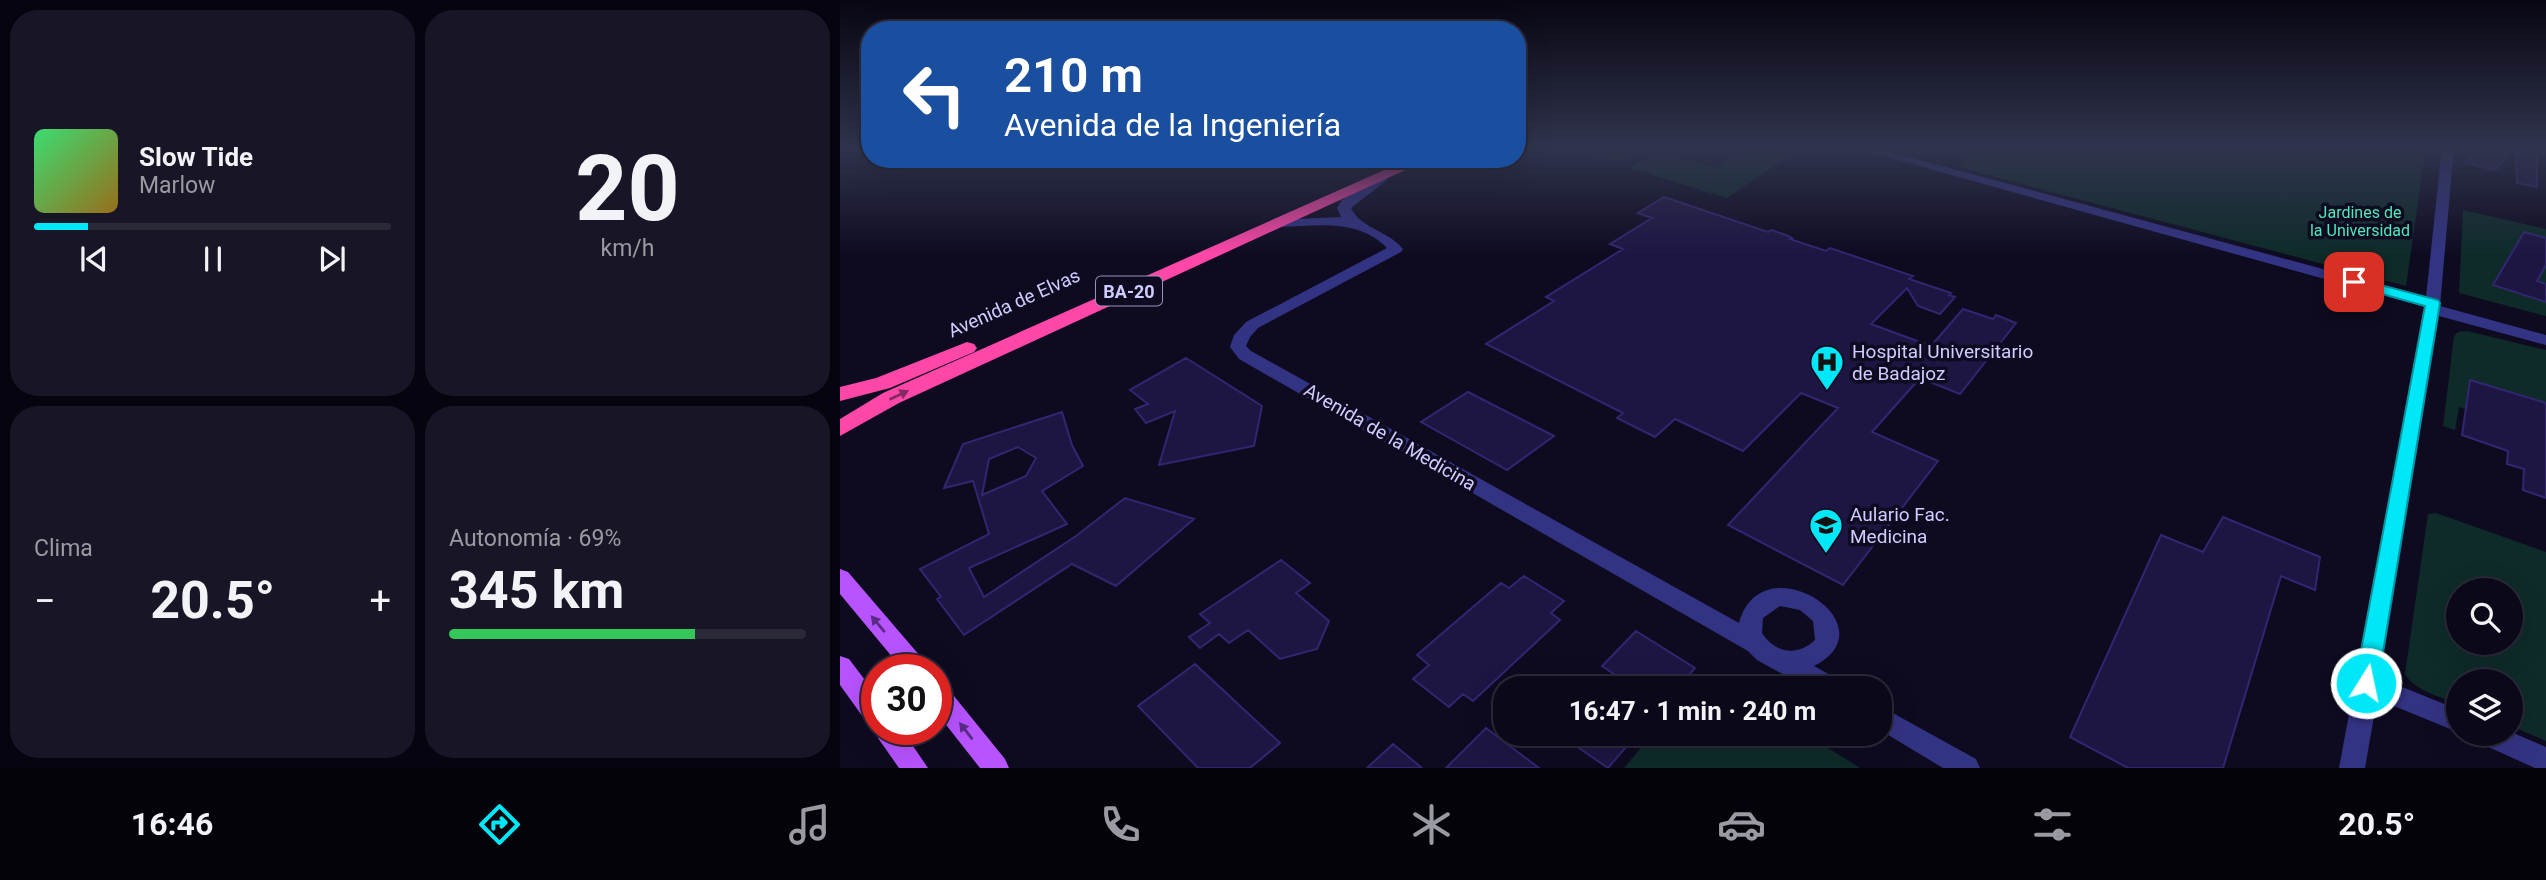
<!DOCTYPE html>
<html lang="es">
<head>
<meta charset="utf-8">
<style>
	body { margin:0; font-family:Roboto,sans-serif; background:#181626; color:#f1f3f6; height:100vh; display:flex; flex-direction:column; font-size:26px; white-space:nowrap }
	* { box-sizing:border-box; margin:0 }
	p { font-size:23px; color:#999aa2 }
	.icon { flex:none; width:38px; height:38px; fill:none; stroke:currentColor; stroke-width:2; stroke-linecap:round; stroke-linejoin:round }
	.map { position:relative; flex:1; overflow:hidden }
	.side { display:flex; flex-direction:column; gap:10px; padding:10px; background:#06040e; width:840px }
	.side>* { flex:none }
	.banner { position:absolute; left:21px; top:21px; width:665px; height:147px; border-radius:28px; box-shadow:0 7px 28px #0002,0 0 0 2px #2a2938; background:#1a4fa0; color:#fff; overflow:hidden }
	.controls { position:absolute; left:1606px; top:578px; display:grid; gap:14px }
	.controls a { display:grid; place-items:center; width:77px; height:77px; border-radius:50%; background:#0a0819; box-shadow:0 7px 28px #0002,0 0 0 2px #2a2938; font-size:35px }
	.speed { position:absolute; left:21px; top:654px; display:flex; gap:14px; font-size:35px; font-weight:700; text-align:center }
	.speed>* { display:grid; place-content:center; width:91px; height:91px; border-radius:50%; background:#0a0819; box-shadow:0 7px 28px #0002,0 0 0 2px #2a2938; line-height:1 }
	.speed .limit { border:10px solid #d22; background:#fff; color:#111 }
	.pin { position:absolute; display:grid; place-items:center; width:60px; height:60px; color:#fff; margin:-30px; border-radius:14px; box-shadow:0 4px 10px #0006 }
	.me { position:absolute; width:77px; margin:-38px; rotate:10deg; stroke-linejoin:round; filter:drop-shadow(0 0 5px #0008) }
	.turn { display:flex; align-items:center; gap:24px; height:147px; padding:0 28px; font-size:32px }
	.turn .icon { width:91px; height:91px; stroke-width:2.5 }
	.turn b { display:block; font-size:49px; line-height:60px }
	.big { font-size:52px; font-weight:700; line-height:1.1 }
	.side .tile { flex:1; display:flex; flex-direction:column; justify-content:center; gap:10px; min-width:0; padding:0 24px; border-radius:28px; background:#181626 }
	.side .dial { align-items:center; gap:0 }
	.dial b { font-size:91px; line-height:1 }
	.song { display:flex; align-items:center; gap:21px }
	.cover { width:84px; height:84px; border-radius:10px; background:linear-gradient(135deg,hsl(140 70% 55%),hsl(40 70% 35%)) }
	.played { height:7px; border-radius:4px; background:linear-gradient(90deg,#00e8f7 15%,#2a2938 15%) }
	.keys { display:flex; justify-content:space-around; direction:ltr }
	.heat { display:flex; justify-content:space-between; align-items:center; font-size:38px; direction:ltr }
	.charge { height:10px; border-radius:5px; background:linear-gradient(90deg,#34c759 69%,#2a2938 0) }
	.side .tiles { flex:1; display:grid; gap:10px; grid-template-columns:repeat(2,1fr) }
	.trip { position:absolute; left:653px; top:676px; width:399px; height:70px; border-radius:28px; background:#0a0819; box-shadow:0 7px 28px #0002,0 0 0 2px #2a2938; font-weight:700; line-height:70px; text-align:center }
	.menu { display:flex; height:112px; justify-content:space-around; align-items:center; background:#04030a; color:#999aa2 }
	.menu .icon { width:49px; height:49px }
	.menu .active { color:#00e8f7 }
	.menu b { font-size:32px; color:#f1f3f6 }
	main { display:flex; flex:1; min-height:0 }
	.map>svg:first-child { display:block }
	.green { fill:#0e2b29; fill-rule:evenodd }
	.building { fill:#1d1643; stroke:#322671; stroke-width:2; fill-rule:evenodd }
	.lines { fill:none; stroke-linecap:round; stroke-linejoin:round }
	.minor { fill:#333384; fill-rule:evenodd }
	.major { fill:#b753ff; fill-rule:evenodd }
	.highway { fill:#ff47a7; fill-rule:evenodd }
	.oneway { fill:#862964 }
	.oneway2 { fill:#5a2b85 }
	.route { fill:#00e8f7; stroke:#0097a1; stroke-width:2 }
	.labels { text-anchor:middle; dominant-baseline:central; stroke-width:7; stroke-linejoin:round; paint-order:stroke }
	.far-park-label { font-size:16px; fill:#50e7bb; stroke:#0e0b21 }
	.shield { fill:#0e0b21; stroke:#9592bc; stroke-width:2 }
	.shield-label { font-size:18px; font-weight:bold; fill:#cfccff }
	.street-label { font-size:19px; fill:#cfccff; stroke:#0e0b21 }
	.poi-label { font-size:19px; fill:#cfccff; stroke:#0e0b21; text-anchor:start }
</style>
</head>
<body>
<main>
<section class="side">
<div class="tiles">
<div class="tile">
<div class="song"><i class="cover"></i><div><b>Slow Tide</b><p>Marlow</p></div></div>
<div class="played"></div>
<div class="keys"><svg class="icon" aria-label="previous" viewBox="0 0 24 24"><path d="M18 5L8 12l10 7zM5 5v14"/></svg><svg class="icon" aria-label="pause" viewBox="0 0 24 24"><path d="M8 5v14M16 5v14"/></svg><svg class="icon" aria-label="next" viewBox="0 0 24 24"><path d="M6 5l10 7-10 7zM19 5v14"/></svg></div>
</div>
<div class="tile dial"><b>20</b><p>km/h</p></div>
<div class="tile"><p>Clima</p>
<div class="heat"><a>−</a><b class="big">20.5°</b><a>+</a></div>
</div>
<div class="tile"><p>Autonomía · 69%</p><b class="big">345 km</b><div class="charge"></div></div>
</div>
</section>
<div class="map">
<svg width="1706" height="768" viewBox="0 0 1706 768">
	<rect width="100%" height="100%" fill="#0e0b21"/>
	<path class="green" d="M 727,147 L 803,147 L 777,162 Z
		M 908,147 L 961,148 L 887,198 L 789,168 L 818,152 L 875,168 Z
		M 1094,147 L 1586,147 L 1566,286 L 1118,167 L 1129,157 Z
		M 1623,210 L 1706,229 L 1706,316 L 1619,293 Z
		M 1627,331 L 1706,350 L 1706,434 L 1619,407 L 1615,430 L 1603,426 L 1614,336 L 1618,332 Z
		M 1596,513 L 1706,552 L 1706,741 L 1671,726 L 1671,681 L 1619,681 L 1619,704 C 1601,697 1575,691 1565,674 L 1588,514 ZM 1619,590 L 1671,590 L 1671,642 L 1619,642 Z
		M 813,733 L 964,733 L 1020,768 L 784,768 Z"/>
	<path class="building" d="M 1635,147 L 1664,147 L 1668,157 L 1655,170 L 1625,163 L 1637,152 Z
		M 1676,151 L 1697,156 L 1697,187 L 1677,183 Z
		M 824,197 L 928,232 L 931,230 L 946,235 L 952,238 L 950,239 L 986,251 L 990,248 L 1073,276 L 1069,279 L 1111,293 L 1109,295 L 1115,297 L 1100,314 L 1078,306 L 1067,288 L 1031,324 L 1091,346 L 1123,309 L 1153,319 L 1156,315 L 1176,323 L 1120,394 L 1080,378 L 1032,432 L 1098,461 L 1003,585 L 888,525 L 998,408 L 961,393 L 903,451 L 835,419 L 815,437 L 777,418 L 783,413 L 646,344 L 714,301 L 706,297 L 783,249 L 770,244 L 812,218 L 798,213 Z
		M 1684,232 L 1706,238 L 1706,265 L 1697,281 L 1706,284 L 1706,302 L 1653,285 Z
		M 346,358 L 422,406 L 414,446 L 319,465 L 335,411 L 306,423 L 295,409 L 308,404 L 290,390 Z
		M 1630,380 L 1706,403 L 1706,498 L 1683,490 L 1684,469 L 1667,464 L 1668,451 L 1622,435 Z
		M 628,392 L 714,436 L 667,470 L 581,422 Z
		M 222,412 L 232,445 L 243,466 L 202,491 L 227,524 L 129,568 L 144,597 L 236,536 L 285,498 L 354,519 L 276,586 L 232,564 L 124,635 L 97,599 L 101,597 L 80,569 L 149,534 L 133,481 L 104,488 L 123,444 ZM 178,447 L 196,458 L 186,476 L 142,495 L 149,459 Z
		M 1383,517 L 1480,557 L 1475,590 L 1441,576 L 1383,768 L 1288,768 L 1230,737 L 1321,535 L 1363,552 Z
		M 441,560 L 470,583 L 456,593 L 489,621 L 477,649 L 440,659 L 408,630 L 389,643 L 379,634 L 360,648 L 349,637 L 370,623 L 360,614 Z
		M 684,576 L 724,601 L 711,613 L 720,620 L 633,701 L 623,694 L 609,707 L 573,679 L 589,665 L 577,655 L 661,583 L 669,588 Z
		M 796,631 L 855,668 L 838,688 L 795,688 L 762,666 Z
		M 355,664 L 440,743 L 410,768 L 358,768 L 298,706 Z
		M 646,728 L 699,768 L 606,768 Z
		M 717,733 L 798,733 L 768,768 Z
		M 553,744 L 582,768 L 527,768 Z"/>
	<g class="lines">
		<path class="minor" d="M 1011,147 L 1032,147 L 1586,297 L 1602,147 L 1614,147 L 1600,306 L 1706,335 L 1706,345 L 1599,316 L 1540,678 L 1619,710 L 1620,733 L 1537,699 L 1525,768 L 1499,768 L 1585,307 Z
			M 543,173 L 547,174 L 547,180 L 511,208 C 520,228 549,231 563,249 L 561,252 L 418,328 L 410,337 L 406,346 L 411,351 L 899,623 C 921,540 1054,625 974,666 L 999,680 L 1002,688 L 968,688 L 917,660 L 908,651 L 399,359 L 390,347 L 394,335 L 406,322 L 547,248 C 517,218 479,226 440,227 L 435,226 L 435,220 L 501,217 L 497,208 L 502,200 ZM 940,606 L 960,610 L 973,621 L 975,640 C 957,657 935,653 922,633 L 923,618 Z
			M 1040,706 L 1136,759 L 1140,768 L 1103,768 L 1040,730 Z
			M 1671,732 L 1706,747 L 1706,768 L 1695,768 L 1635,741 L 1631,733 Z"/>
		<path class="major" d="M 0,569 L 8,572 L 86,663 L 89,670 L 63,670 L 0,594 Z
			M 0,656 L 9,659 L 37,696 L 37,730 L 62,730 L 88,768 L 59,768 L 38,738 L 36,727 L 28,724 L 0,685 Z
			M 96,682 L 105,685 L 165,759 L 169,768 L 140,768 L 96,712 Z"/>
		<path class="highway" d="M 569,159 L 589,159 L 59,403 L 0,436 L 0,419 L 43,393 Z
			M 127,342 L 134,344 L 137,348 L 134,352 L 50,388 L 0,401 L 0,387 L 36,378 Z"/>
	</g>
	<defs><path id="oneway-solid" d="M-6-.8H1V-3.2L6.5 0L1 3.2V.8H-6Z" transform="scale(1.75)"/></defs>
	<use class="oneway" href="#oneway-solid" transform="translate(59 395) rotate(-25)"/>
	<g class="oneway2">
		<use href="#oneway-solid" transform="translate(38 624) rotate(-130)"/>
		<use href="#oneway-solid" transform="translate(126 731) rotate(-128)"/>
	</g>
	<linearGradient id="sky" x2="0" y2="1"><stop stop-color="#080612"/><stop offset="0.58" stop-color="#30344e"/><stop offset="1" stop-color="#30344e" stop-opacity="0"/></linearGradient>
	<rect width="1706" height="255" fill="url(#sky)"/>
	<path class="route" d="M 1514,278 L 1598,300 L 1600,303 L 1538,683 L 1534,690 L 1526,693 L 1518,690 L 1515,683 L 1585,306 L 1510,285 L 1508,282 Z"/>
	<defs>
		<symbol id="hospital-pin" viewBox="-11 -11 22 30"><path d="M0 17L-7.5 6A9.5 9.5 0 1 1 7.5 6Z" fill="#00e8f7" stroke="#0e0b21"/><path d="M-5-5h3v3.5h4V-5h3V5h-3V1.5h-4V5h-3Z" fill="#111"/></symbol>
		<symbol id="university-pin" viewBox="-11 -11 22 30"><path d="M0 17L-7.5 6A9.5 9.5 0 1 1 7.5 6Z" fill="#00e8f7" stroke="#0e0b21"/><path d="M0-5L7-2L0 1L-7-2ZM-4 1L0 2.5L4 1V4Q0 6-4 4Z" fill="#111"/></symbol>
	</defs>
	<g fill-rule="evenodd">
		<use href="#hospital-pin" x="968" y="343" width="38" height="52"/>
		<use href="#university-pin" x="967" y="506" width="38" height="52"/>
	</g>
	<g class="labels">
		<g class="far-park-label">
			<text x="1520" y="212">Jardines de<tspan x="1520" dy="18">la Universidad</tspan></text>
		</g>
		<rect class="shield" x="256" y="276.5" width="66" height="29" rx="5"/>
		<g class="shield-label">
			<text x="289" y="291">BA-20</text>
		</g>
		<g class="street-label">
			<text transform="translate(174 303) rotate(-24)">Avenida de Elvas</text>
			<text transform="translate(550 437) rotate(30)">Avenida de la Medicina</text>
		</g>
		<g class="poi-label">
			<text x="1012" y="351">Hospital Universitario<tspan x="1012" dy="22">de Badajoz</tspan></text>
			<text x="1010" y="514">Aulario Fac.<tspan x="1010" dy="22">Medicina</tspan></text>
		</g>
	</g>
</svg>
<div class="controls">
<a><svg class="icon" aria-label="search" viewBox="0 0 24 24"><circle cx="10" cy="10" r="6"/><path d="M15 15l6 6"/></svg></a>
<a><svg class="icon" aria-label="layers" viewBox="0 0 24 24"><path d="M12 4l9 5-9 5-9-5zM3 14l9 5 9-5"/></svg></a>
</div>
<div class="speed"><div class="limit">30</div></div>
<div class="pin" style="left:1514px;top:282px;background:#d93025"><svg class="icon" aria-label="arrive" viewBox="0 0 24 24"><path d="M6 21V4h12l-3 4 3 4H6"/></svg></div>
<svg class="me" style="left:1526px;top:683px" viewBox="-20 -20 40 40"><circle r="17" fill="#00e8f7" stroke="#fff" stroke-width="3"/><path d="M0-11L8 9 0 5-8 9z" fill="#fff"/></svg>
<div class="trip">16:47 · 1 min · 240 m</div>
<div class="banner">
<div class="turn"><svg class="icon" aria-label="left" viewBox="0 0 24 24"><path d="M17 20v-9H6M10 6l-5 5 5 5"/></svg><div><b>210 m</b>Avenida de la Ingeniería</div></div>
</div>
</div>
</main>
<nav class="menu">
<b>16:46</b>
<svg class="icon active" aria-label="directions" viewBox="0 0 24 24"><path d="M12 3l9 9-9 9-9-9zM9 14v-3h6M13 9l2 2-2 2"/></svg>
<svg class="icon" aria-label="music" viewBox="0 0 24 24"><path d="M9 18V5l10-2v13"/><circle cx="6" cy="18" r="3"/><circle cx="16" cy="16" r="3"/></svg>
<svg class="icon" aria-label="phone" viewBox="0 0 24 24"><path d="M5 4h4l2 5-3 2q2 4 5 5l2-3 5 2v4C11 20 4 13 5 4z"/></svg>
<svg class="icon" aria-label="climate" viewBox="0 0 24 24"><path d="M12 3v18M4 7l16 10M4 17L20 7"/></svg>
<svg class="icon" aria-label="car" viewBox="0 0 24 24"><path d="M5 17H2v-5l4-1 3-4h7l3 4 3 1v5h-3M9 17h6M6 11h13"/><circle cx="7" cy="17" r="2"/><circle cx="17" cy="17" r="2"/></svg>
<svg class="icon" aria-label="filters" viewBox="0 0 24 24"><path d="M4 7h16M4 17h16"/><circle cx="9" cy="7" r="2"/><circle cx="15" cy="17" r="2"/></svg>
<b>20.5°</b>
</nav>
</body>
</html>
